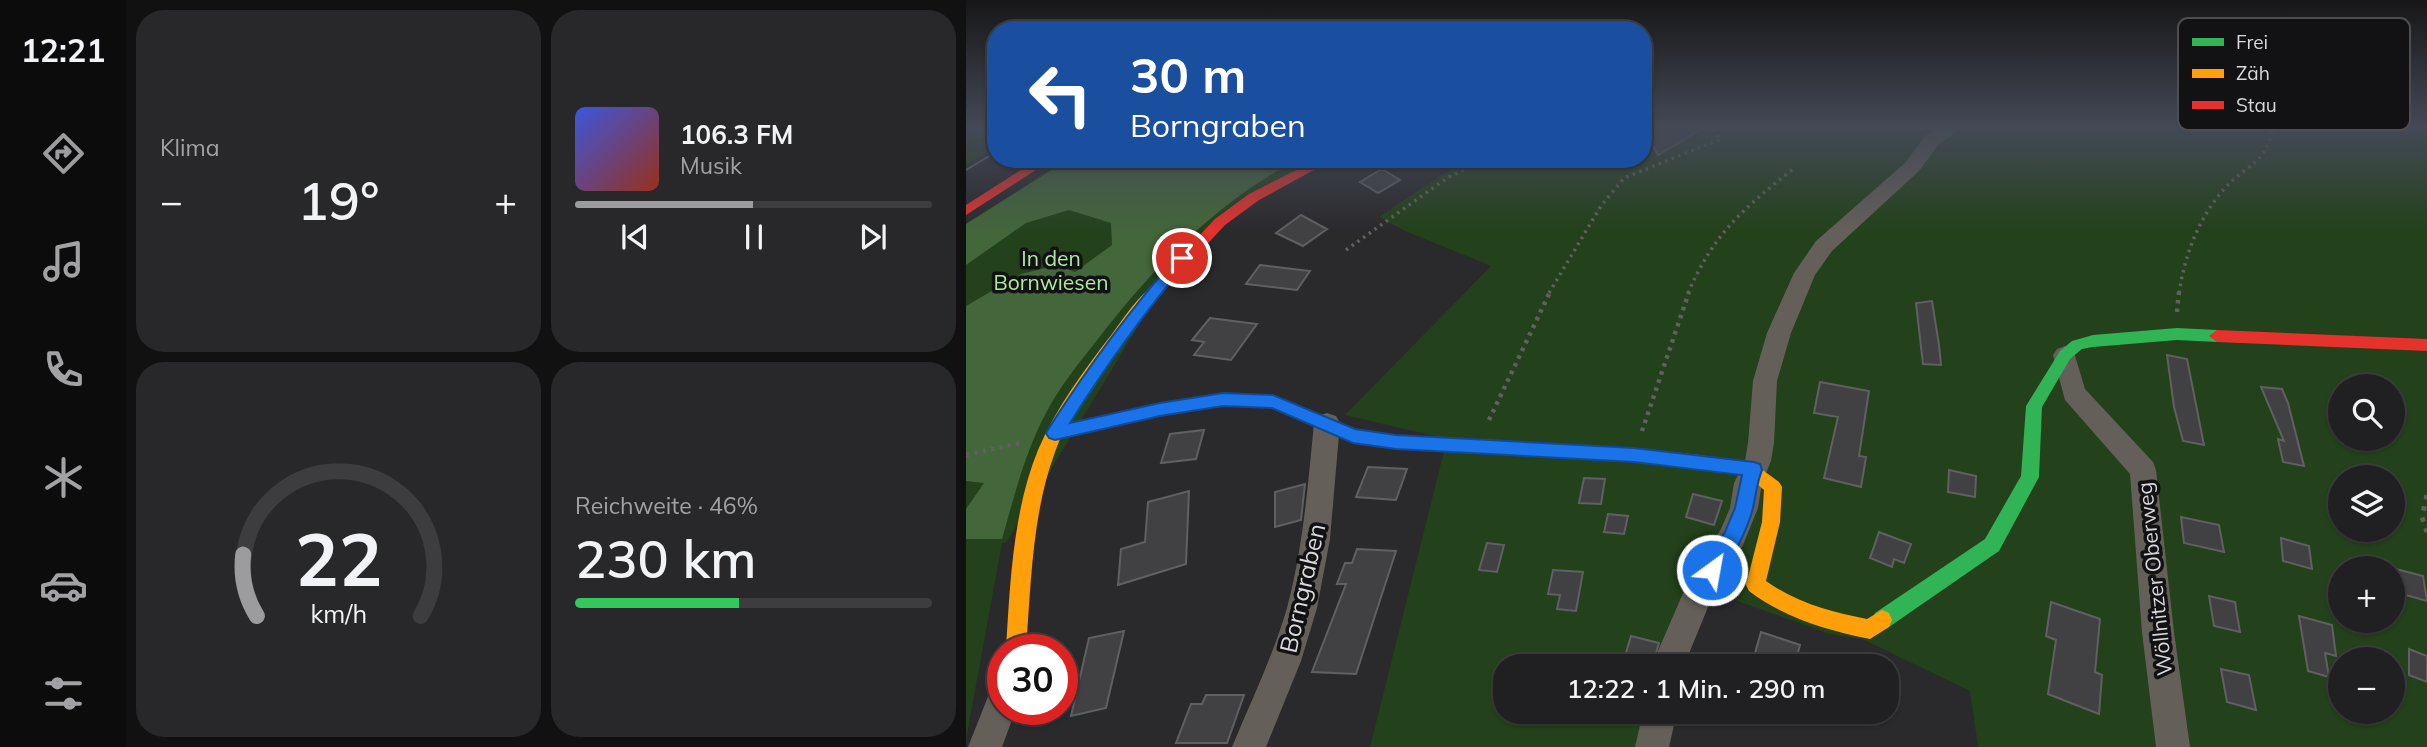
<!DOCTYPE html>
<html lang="de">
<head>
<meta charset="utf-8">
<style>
	body { margin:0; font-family:Mulish,sans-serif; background:#28272a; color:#f1f3f6; height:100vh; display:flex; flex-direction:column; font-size:26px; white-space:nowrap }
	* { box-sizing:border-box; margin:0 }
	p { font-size:23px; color:#a2a2a5 }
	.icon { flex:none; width:38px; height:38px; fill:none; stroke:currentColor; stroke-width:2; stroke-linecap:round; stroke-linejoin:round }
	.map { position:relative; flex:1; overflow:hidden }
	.drawer { display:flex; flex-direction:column; gap:10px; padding:10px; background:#121112; width:840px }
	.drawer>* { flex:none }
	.top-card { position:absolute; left:21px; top:21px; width:665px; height:147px; border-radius:28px; box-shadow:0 2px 5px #0004,0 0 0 2px #3d3d3f; background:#1a4fa0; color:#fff; overflow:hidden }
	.fabs { position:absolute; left:1362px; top:374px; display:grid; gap:14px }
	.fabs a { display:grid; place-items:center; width:77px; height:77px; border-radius:50%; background:#201f21; box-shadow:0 2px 5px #0004,0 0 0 2px #3d3d3f; font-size:35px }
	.speed { position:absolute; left:21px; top:634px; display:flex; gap:14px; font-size:35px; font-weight:700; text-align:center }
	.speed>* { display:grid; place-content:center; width:91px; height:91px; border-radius:50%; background:#201f21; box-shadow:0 2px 5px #0004,0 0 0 2px #3d3d3f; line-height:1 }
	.speed .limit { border:10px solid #d22; background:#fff; color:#111 }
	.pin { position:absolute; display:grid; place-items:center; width:60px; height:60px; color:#fff; margin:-30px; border:4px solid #fff; border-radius:50%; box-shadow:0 2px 7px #0007 }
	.me { position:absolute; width:77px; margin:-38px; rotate:32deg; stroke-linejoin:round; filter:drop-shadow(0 0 5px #0008) }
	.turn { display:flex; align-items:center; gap:24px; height:147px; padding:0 28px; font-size:32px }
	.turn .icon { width:91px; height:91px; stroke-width:2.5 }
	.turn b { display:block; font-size:49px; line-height:60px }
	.big { font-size:52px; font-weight:600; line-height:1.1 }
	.drawer .card { flex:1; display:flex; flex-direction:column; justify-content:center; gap:10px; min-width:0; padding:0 24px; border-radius:28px; background:#28272a }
	.drawer .dial { align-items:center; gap:0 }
	.dial svg { height:182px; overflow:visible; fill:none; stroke:#3d3d3f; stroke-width:7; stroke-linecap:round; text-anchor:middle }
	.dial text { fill:#f1f3f6; stroke:none }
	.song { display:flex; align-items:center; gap:21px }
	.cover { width:84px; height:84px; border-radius:10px; background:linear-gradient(135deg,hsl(230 70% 55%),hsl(10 70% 35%)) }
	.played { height:7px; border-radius:4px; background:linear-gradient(90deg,#9c9b9e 50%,#3d3d3f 50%) }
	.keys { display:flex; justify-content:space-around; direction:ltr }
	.heat { display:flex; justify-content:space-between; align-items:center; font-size:38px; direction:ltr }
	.charge { height:10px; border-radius:5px; background:linear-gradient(90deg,#34c759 46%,#3d3d3f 0) }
	.drawer .tiles { flex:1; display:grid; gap:10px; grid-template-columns:repeat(2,1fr) }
	.trip { position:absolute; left:527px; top:654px; width:406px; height:70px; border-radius:28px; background:#201f21; box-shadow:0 2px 5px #0004,0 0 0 2px #3d3d3f; font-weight:600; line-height:70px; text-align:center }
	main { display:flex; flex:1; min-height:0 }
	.tab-bar { display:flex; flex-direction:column; width:126px; justify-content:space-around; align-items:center; background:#0d0c0d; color:#a2a2a5 }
	.tab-bar .icon { width:49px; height:49px }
	.tab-bar .selected { color:#9c9b9e }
	.tab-bar b { font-size:32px; color:#f1f3f6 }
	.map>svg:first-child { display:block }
	.green { fill:#23411a; fill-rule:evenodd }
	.forest { fill:#43663a }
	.building { fill:#414042; stroke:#606062; stroke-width:2 }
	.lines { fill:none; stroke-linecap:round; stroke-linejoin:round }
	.path-far2 { stroke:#62605e; stroke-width:3.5; stroke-dasharray:2.5 4.5; stroke-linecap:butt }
	.path-far1 { stroke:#62605e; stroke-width:4.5; stroke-dasharray:3.5 5; stroke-linecap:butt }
	.path { stroke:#62605e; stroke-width:5; stroke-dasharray:4.5 7; stroke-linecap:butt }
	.street { fill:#646059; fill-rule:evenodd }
	.fast { fill:#30b455; fill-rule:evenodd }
	.slow { fill:#ff9f0a; fill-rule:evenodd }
	.jam { fill:#e5322d; fill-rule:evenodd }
	.tram { stroke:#696764; stroke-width:2 }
	.route { fill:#1a73e8; stroke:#114b97; stroke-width:2 }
	.labels { text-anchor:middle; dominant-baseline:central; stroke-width:7; stroke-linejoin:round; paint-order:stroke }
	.park-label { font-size:21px; fill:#aeea9e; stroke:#121113 }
	.street-label { font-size:21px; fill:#d9d8db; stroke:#121113 }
	.near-street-label { font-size:24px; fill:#d9d8db; stroke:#121113 }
	.key { fill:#121113; stroke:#4e4d4f; stroke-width:2 }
	.key-label { font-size:19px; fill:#d9d8db }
</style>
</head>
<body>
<main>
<nav class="tab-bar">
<b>12:21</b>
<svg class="icon selected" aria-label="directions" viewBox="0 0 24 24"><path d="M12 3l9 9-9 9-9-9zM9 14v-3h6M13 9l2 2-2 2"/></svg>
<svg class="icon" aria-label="music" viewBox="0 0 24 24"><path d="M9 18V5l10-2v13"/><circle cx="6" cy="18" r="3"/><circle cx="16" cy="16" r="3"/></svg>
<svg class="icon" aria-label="phone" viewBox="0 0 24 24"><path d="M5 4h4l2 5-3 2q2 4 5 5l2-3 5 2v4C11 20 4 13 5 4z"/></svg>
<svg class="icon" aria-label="climate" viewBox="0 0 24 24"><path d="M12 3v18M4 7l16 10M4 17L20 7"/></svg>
<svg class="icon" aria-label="car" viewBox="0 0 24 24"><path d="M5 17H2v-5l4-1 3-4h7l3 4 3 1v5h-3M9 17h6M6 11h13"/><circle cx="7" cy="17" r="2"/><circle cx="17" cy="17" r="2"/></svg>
<svg class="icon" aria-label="filters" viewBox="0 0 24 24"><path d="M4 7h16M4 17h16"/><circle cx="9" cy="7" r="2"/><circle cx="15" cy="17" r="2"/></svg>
</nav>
<section class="drawer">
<div class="tiles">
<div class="card"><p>Klima</p>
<div class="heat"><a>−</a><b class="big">19°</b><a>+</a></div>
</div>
<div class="card">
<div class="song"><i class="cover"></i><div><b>106.3 FM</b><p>Musik</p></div></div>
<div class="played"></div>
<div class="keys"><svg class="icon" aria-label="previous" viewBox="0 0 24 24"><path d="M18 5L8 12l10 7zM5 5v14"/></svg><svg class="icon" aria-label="pause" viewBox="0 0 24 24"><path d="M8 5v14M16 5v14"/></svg><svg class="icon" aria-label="next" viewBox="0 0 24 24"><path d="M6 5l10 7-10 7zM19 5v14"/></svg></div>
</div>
<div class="card dial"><svg viewBox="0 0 100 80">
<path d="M14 69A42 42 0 1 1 86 69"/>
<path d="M14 69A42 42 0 0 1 8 42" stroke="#9c9b9e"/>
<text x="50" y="56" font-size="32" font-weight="700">22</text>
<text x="50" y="72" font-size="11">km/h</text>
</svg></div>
<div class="card"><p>Reichweite · 46%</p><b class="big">230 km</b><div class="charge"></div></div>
</div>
</section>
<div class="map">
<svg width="1461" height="747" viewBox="0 0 1461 747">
	<rect width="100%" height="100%" fill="#2a292c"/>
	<path class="green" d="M 0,127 L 30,127 L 30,147 L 0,165 Z
		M 677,127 L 753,127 L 760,136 L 794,127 L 1461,127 L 1461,747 L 1012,747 L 1004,691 L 896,639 L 863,634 L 730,586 L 696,667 L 539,667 L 539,712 L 685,712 L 679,747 L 404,747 L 481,439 L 379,415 L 525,266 L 439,231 L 413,217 L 472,177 L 507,159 L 677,159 ZM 1374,387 L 1426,387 L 1426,439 L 1374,439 ZM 1374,478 L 1426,478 L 1426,530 L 1374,530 ZM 1374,569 L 1426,569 L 1426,621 L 1374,621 ZM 1374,660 L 1426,660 L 1426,712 L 1374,712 Z
		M 101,159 L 353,159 L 217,253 L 40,543 L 36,543 L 0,740 L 0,223 Z"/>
	<path class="forest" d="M 103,159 L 332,159 C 250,203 188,266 132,339 C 113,363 94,386 80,413 C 59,452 48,497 36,539 L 0,539 L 0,509 L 18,483 L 0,481 L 0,306 L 55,274 L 91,265 L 109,272 L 146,245 L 145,223 L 103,210 L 60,223 L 0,265 L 0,224 Z"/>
	<path class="building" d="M 677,127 L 739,127 L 692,155 Z
		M 416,169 L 434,180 L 412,193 L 394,182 Z
		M 335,215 L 361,229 L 337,246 L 310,233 Z
		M 294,265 L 344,271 L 331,290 L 280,284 Z
		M 966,301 L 973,345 L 975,365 L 957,364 L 950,303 Z
		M 244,318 L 267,321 L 291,324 L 265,360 L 228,355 L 238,342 L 226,340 Z
		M 1201,355 L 1221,359 L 1238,445 L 1217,441 L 1208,407 Z
		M 854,382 L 903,391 L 893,456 L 900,457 L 895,487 L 858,478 L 872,417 L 848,413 Z
		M 1295,387 L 1316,389 L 1322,403 L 1338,466 L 1317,462 L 1312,439 L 1318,441 Z
		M 238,430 L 230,459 L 195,463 L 204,434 Z
		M 402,467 L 441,469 L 430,500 L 390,497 Z
		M 983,470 L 1010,476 L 1009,497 L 982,492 Z
		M 618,478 L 639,479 L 635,504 L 613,503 Z
		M 339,484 L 335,520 L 309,527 L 309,492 Z
		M 223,491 L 220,564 L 152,585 L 155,549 L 179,542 L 182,502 Z
		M 727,494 L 756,501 L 748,525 L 720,517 Z
		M 642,514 L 662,516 L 658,534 L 638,532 Z
		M 1215,517 L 1253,525 L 1258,552 L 1218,543 Z
		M 913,532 L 945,544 L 938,563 L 928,559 L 926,567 L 904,558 Z
		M 1315,538 L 1343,546 L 1346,569 L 1317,561 Z
		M 521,543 L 538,545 L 531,572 L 513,570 Z
		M 391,549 L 430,551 L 390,674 L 346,672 L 380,584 L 371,584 L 379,563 L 386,563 Z
		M 1430,569 L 1457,576 L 1461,601 L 1436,594 Z
		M 587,570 L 617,572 L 610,611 L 591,609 L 594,595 L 582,594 Z
		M 1243,596 L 1269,602 L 1274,632 L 1248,626 Z
		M 1085,602 L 1134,619 L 1129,672 L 1136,675 L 1133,714 L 1082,694 L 1090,640 L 1080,636 Z
		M 1333,616 L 1366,625 L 1370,656 L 1359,653 L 1363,677 L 1342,671 Z
		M 158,631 L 140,708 L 105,716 L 123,638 Z
		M 795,632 L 834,645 L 828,667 L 785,667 Z
		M 665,636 L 693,643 L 686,667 L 657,663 Z
		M 1443,649 L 1461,656 L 1461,682 L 1443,675 Z
		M 1255,669 L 1283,675 L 1290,710 L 1261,702 Z
		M 240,695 L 278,695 L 261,743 L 210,743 L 225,704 L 236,704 Z"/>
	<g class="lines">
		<path class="path-far2" d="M 380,250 L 481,178 L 519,159
			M 583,293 L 635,206 L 658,178 L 755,139 L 745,127
			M 722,293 C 748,233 777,209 827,169
			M 1213,293 C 1219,255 1232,219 1258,189 C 1279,165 1300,165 1307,127"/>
		<path class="path-far1" d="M 1211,312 L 1213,292
			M 523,420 L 584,292
			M 676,431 L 723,292
			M 0,455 L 54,443"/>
		<path class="path" d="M 1461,495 L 1456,517 L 1461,532"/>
		<path class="street" d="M 975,127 L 997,127 L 973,144 L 953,171 L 866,251 L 849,275 L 825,333 L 811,381 L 808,443 L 805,461 L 796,483 L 792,508 L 777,545 L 747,595 L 724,651 L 721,667 L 689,667 L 692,651 L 724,577 L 755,529 L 764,508 L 768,483 L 779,461 L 782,443 L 787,381 L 801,333 L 828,273 L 850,241 L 939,163 L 959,136 Z
			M 1099,346 L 1107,349 L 1119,389 L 1187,462 L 1190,470 L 1208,632 L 1224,747 L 1190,747 L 1176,632 L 1164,474 L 1099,400 L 1087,355 L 1091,349 Z
			M 361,413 L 370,416 L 374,423 L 364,539 L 351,608 L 335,661 L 300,747 L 266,747 C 285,701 307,656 321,608 C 337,548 342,485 348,423 L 352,416 Z
			M 37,685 L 37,709 L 50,709 L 36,747 L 2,747 L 25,689 Z
			M 677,712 L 711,712 L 703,747 L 669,747 Z"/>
		<path class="fast" d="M 1211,328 L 1251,330 L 1259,336 L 1251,342 L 1211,340 L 1127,347 L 1116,349 L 1104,359 L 1076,407 L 1073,477 L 1033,551 L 923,627 L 916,630 L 909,627 L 906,620 L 909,613 L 1019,539 L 1055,476 L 1060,406 L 1094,351 L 1106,341 L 1127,335 Z
			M 257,394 L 307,395 L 389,429 L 430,435 L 668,448 L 734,455 L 740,457 L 743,462 L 740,467 L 734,469 L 668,462 L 430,449 L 387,443 L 305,407 L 257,406 L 194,415 L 89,440 L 83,438 L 81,433 L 83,428 L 89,426 L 194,403 Z"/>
		<path class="slow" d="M 188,287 L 195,292 L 193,296 C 154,342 110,395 89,452 C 66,514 65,584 60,649 L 40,649 C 44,584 47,511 72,450 C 90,408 118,370 146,334 C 155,322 175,291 188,287 Z
			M 734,455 L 787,463 L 813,482 L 816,487 L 814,522 L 800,581 C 831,603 865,612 901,619 L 916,610 L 923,613 L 926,620 L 923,627 L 904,639 C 860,630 819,618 783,591 L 780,585 L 796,522 L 798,490 L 783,477 L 728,467 L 725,462 L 728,457 Z"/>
		<path class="jam" d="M 72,159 L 87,159 L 0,215 L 0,205 Z
			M 352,159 L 368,159 L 293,200 L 259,225 L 193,296 L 183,296 L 181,292 L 183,288 L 249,219 L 283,194 Z
			M 1251,330 L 1461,339 L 1461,351 L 1251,342 L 1243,336 Z"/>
		<path class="tram" d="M 0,170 L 30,152"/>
	</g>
	<linearGradient id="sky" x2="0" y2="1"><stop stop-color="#171718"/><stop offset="0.55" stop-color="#444956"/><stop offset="1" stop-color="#444956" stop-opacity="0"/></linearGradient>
	<rect width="1461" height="232" fill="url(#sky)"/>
	<path class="route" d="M 216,254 L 221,255 L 221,262 C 178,313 140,366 104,423 L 194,403 L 257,393 L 307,395 L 389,429 L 430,435 L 668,448 L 788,462 L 794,464 L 796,470 C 791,482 790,494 787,508 C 783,525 762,573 746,579 L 739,577 L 736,570 L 759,532 L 769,508 L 776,475 L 668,462 L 430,449 L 387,443 L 306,408 L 257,406 L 194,416 L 89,440 L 83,438 L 80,433 L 83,428 C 122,367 164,310 212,255 Z"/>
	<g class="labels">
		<g class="park-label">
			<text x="85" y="258">In den<tspan x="85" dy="24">Bornwiesen</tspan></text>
		</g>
		<g class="street-label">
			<text transform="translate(1188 579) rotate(-96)">Wöllnitzer Oberweg</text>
		</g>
		<g class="near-street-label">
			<text transform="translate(336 588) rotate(-77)">Borngraben</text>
		</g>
	</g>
	<rect x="1212" y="18" width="232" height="112" rx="10" class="key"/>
	<rect x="1226" y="38" width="32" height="8" fill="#30b455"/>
	<rect x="1226" y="69" width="32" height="9" fill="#ff9f0a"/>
	<rect x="1226" y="101" width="32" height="8" fill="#e5322d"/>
	<g class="key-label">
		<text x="1270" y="49">Frei</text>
		<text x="1270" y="80">Zäh</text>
		<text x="1270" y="112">Stau</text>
	</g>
</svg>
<div class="fabs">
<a><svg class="icon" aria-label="search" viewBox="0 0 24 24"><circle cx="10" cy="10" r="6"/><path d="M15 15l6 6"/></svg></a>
<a><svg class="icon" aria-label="layers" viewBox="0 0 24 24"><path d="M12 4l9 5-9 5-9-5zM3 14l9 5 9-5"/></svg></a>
<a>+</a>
<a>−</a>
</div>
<div class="speed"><div class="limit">30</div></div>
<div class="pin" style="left:216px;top:258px;background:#d93025"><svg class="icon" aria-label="arrive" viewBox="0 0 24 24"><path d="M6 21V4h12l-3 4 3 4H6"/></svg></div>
<svg class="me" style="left:746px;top:570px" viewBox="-20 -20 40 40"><circle r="17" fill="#1a73e8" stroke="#fff" stroke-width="3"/><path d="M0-11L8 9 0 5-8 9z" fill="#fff"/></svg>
<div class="trip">12:22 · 1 Min. · 290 m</div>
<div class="top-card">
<div class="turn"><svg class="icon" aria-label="left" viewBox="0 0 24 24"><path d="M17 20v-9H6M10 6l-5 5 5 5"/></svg><div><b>30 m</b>Borngraben</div></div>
</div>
</div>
</main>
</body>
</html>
